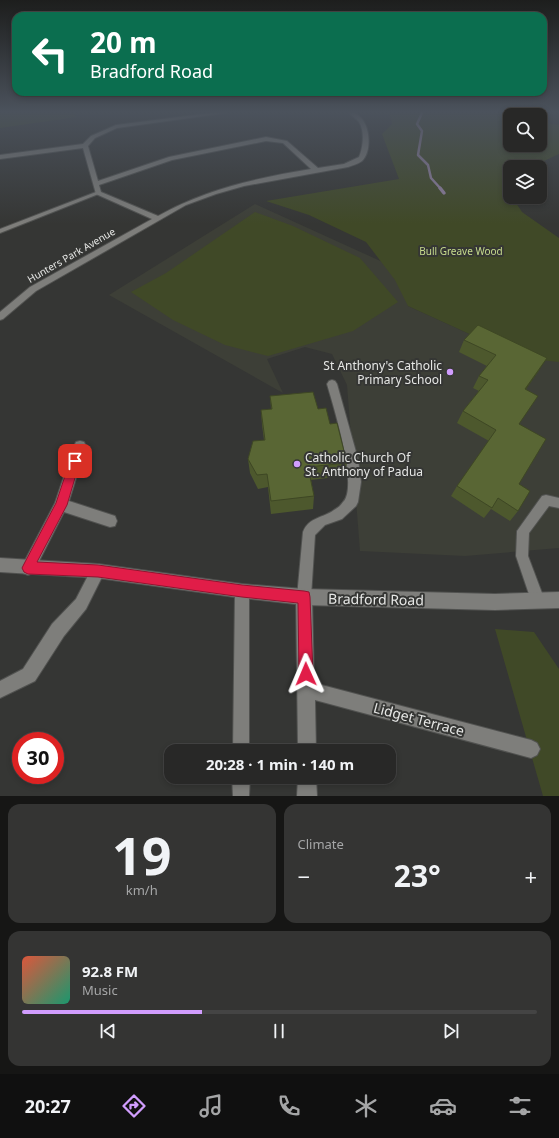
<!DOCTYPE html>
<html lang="en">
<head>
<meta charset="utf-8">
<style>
	body { margin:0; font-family:"Noto Sans",sans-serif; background:#343433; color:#f1f3f6; height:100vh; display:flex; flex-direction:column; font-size:15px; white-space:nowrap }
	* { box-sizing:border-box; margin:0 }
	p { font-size:13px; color:#a5a6a7 }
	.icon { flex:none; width:22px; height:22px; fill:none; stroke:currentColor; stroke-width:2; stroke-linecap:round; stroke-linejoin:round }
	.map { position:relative; height:796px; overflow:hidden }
	.sheet { display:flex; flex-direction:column; gap:8px; padding:8px; background:#161615; flex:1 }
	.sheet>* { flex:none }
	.hud { position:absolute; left:12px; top:12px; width:535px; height:84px; border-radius:12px; box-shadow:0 2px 6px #0003,0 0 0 1px #444; background:#0b6e4f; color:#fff; overflow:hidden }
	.tools { position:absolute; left:503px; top:108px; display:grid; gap:8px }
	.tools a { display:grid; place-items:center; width:44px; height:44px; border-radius:8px; background:#282827; box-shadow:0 2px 6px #0003,0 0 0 1px #444; font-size:20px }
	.speed { position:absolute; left:12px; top:732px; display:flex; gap:8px; font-size:20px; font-weight:700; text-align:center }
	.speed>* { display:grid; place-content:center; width:52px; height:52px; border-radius:50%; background:#282827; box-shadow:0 2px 6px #0003,0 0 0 1px #444; line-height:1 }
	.speed .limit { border:6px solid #d22; background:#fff; color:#111 }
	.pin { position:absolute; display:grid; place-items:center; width:34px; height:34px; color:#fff; margin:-17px; border-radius:8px; box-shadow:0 2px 6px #0006 }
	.me { position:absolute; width:44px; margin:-22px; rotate:359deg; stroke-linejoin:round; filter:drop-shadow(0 0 3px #0008) }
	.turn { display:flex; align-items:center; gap:14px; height:84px; padding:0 12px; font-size:18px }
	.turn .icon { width:52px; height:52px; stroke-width:2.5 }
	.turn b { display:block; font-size:28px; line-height:34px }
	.big { font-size:30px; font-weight:700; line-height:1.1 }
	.sheet .widget { flex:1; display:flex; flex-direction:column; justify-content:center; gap:6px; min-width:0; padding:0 14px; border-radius:12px; background:#343433 }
	.sheet .dial { align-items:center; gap:0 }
	.dial b { font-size:52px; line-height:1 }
	.song { display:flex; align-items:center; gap:12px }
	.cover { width:48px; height:48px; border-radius:6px; background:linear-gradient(135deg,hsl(10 70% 55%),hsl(160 70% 35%)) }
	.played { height:4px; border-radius:2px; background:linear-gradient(90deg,#d19dfe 35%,#444 35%) }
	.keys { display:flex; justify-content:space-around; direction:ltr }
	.heat { display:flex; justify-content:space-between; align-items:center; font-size:22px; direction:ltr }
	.sheet .tiles { flex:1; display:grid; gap:8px; grid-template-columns:1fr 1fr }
	.widget:last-child { grid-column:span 2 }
	.trip { position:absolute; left:164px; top:744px; width:232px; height:40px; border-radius:12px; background:#282827; box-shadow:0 2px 6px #0003,0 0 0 1px #444; font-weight:700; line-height:40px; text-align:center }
	.tabs { display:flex; height:64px; justify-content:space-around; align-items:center; background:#101010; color:#a5a6a7 }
	.tabs .icon { width:28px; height:28px }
	.tabs .selected { color:#d19dfe }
	.tabs b { font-size:18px; color:#f1f3f6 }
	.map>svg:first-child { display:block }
	.built { fill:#3d3f37 }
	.green { fill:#404927 }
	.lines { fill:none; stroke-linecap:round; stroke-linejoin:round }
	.stream-far1 { stroke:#9181a0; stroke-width:2.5 }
	.stream { stroke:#9181a0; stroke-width:3.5 }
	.service-casing { stroke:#515250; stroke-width:2 }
	.minor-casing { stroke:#515250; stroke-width:2 }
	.tertiary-casing { stroke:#515250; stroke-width:2 }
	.service { fill:#7e7e7b; fill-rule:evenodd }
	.minor { fill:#7e7e7b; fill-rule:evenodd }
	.tertiary { fill:#7e7e7b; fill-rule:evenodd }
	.wall { fill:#4d582d }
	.shaded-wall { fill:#3e4724 }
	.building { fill:#596634; stroke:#3e4724 }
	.route { fill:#e11d48; stroke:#92132f }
	.poi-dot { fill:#d19dfe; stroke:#353634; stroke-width:1.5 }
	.labels { text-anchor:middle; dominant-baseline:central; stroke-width:4; stroke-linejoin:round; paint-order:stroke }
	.far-park-label { font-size:10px; fill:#c7dc8d; stroke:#353634 }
	.far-street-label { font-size:10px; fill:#e6e7e5; stroke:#353634 }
	.poi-label { font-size:12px; fill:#e6e7e5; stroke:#353634; text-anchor:end }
	.near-street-label { font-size:14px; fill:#e6e7e5; stroke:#353634 }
</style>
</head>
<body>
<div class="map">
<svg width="559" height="796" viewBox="0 0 559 796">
	<rect width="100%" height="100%" fill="#353634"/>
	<path class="built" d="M 255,204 L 398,269 L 406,290 L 408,306 L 522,358 L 559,360 L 559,548 L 465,556 L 360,551 L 347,385 L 332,354 L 305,347 L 267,359 L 283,393 L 109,295 Z"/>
	<path class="green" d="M 0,113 L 74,113 L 77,117 L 0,128 Z
		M 387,113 L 532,113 L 533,115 L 510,115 L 510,145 L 540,145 L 540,122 L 559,125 L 559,154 L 531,167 L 510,167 L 510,180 L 504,185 L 510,194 L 510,197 L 512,197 L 522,212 L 559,238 L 559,362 L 522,358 L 408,306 L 395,280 L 366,242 L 309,215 L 266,201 L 399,179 L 382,134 L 392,124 L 390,116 Z
		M 255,212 L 293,226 L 360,258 L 398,302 L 353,331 L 268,356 L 225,345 L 173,320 L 131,292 L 166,273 Z
		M 495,629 L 534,632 L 559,669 L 559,796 L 543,796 Z"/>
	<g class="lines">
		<path class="stream-far1" d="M 422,113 L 417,124 L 422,131 L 418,155 L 428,165 L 431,178 L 441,189"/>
		<path class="stream" d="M 440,188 L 444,193"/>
		<defs>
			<path id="service" d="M 96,192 L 101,193 L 0,233 L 0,229 Z
				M 332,380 L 335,381 L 337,384 L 358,459 L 361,482 L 358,502 L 356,506 L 342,519 L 325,525 L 315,535 L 311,597 L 309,602 L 304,604 L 299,602 L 297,597 L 303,532 C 309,517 323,518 334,510 C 338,508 341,505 343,502 C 359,487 333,405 327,384 L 329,381 Z
				M 546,495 L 559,498 L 559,508 L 549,506 L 529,533 L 528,556 L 545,601 L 543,606 L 538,608 L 533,606 L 516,556 L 517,531 L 542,496 Z
				M 242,584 L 247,586 L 249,591 L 249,751 L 233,751 L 235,591 L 237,586 Z
				M 232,777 L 250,777 L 249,796 L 233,796 Z"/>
			<path id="minor" d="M 210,113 L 225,113 L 117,128 L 95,138 L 88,146 L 98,181 L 169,157 L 266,137 L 287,141 L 318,168 L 344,164 L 359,157 C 363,148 365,131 359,122 C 357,119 352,116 349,113 L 355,113 C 359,116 362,118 364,122 C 370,132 371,152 362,161 C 358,164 353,165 348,167 L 244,186 L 216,194 L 186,205 L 36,291 L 3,319 L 0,320 L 0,312 L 30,287 L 152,219 L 96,194 L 83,148 L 0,159 L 0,155 L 83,144 L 91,136 L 116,125 ZM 266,141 L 283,143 L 311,169 C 257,178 206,189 158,216 L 101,192 L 99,185 L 172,160 Z
				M 80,441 L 84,442 L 86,446 L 69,501 L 115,516 L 117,521 L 115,526 L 110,527 L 64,512 L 33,573 L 28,575 L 23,573 L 21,568 L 55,503 L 74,446 L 76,442 Z
				M 98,564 L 103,566 L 105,571 L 86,609 L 64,636 L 35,681 L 0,698 L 0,681 L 23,669 L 52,624 L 76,599 L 93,566 Z
				M 304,589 L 309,592 L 312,597 L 314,683 L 531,740 L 537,743 L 540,749 L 537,755 L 531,758 L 315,700 L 316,751 L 298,751 L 296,597 L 299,592 Z
				M 298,777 L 316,777 L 317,796 L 297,796 Z"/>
			<path id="tertiary" d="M 0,558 L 98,564 L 242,584 L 304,589 L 495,594 L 559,592 L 559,608 L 495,610 L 304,605 L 242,598 L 98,578 L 0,572 Z"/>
		</defs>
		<use href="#service" class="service-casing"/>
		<use href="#minor" class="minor-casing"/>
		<use href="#tertiary" class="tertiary-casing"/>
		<use href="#service" class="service"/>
		<use href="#minor" class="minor"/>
		<use href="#tertiary" class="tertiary"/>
	</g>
	<path class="wall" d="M 464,340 L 540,369 L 526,389 L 519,424 L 518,511 L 510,521 L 491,509 L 484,518 L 451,496 L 457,486 L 489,441 L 457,423 L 463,411 L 479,391 L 473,388 L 479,376 L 487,366 L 459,352 Z
		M 270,396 L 318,409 L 330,424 L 347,463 L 344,476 L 311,480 L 314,496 L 313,509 L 271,514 L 268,487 L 258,489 L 250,473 L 248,459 L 264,440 L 262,425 L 261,410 L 271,409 Z"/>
	<path class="shaded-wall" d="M 547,358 L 540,369 L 518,401 L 525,389 Z"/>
	<path class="building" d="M 478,325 L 547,358 L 525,389 L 538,396 L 519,424 L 546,439 L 519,484 L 530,491 L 518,511 L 498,498 L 492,508 L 457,486 L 496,430 L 463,411 L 488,380 L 479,376 L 496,355 L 464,340 Z
		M 313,392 L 318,409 L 326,408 L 330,424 L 337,423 L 347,463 L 308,467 L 314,496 L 271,501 L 267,474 L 257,475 L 248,459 L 253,441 L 265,440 L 261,410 L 272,409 L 270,396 Z"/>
	<linearGradient id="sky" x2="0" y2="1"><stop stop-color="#1d1e1d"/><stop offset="0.5" stop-color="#4b525c"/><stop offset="1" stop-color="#4b525c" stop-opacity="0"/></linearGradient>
	<rect width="559" height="224" fill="url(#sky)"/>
	<path class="route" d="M 75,457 L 79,458 L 80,461 L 67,505 L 37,562 L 98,565 L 242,585 L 304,591 L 309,592 L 310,597 L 313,674 L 311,679 L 306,681 L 301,679 L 299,674 L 298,603 L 242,597 L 98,577 L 28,574 L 24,572 L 22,568 L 24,564 L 56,503 L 70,461 L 72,458 Z"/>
	<g class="poi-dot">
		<circle cx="450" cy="372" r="4"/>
		<circle cx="297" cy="464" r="4"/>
	</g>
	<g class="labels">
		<g class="far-park-label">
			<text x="461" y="251">Bull Greave Wood</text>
		</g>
		<g class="far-street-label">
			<text transform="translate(71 255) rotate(-30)">Hunters Park Avenue</text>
		</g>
		<g class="poi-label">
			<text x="442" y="365">St Anthony's Catholic<tspan x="442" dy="14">Primary School</tspan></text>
			<text x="305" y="457" text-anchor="start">Catholic Church Of<tspan x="305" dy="14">St. Anthony of Padua</tspan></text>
		</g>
		<g class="near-street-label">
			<text transform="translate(376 599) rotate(1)">Bradford Road</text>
			<text transform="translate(419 719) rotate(15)">Lidget Terrace</text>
		</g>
	</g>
</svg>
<div class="tools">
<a><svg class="icon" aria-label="search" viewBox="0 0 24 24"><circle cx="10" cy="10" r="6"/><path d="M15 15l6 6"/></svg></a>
<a><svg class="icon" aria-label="layers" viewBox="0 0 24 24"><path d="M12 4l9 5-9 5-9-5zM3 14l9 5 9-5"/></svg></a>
</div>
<div class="speed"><div class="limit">30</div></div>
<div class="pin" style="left:75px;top:461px;background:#d93025"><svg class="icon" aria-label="arrive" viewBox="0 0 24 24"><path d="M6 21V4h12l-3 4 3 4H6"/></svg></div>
<svg class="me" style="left:306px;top:674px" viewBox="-20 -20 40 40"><path d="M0-17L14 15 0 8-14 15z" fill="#e11d48" stroke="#fff" stroke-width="4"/></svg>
<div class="trip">20:28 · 1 min · 140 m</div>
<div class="hud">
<div class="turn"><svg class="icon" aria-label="left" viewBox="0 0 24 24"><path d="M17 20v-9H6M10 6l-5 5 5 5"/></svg><div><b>20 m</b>Bradford Road</div></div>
</div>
</div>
<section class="sheet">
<div class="tiles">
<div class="widget dial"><b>19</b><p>km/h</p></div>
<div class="widget"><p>Climate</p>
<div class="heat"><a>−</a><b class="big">23°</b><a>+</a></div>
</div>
<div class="widget">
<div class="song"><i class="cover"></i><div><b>92.8 FM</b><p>Music</p></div></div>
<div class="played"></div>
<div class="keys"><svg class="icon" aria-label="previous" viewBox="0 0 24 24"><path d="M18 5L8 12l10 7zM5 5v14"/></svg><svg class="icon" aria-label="pause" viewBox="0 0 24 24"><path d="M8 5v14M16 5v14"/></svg><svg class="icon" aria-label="next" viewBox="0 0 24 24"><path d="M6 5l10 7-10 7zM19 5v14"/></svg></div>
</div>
</div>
</section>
<nav class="tabs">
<b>20:27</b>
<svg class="icon selected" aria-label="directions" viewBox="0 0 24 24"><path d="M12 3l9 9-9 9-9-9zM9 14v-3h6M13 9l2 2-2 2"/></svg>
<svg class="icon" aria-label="music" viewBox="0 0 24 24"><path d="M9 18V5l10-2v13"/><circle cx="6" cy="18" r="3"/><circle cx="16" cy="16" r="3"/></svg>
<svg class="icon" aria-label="phone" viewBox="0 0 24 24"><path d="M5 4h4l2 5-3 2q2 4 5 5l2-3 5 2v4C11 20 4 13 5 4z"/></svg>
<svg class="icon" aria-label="climate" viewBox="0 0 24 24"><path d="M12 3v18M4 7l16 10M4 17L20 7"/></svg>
<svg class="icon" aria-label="car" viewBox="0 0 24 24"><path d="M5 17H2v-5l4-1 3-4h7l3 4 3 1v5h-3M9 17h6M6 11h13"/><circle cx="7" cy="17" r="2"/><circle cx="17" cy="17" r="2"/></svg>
<svg class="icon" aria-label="filters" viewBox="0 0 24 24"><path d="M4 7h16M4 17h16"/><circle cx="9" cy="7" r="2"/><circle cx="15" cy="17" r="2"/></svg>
</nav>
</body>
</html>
